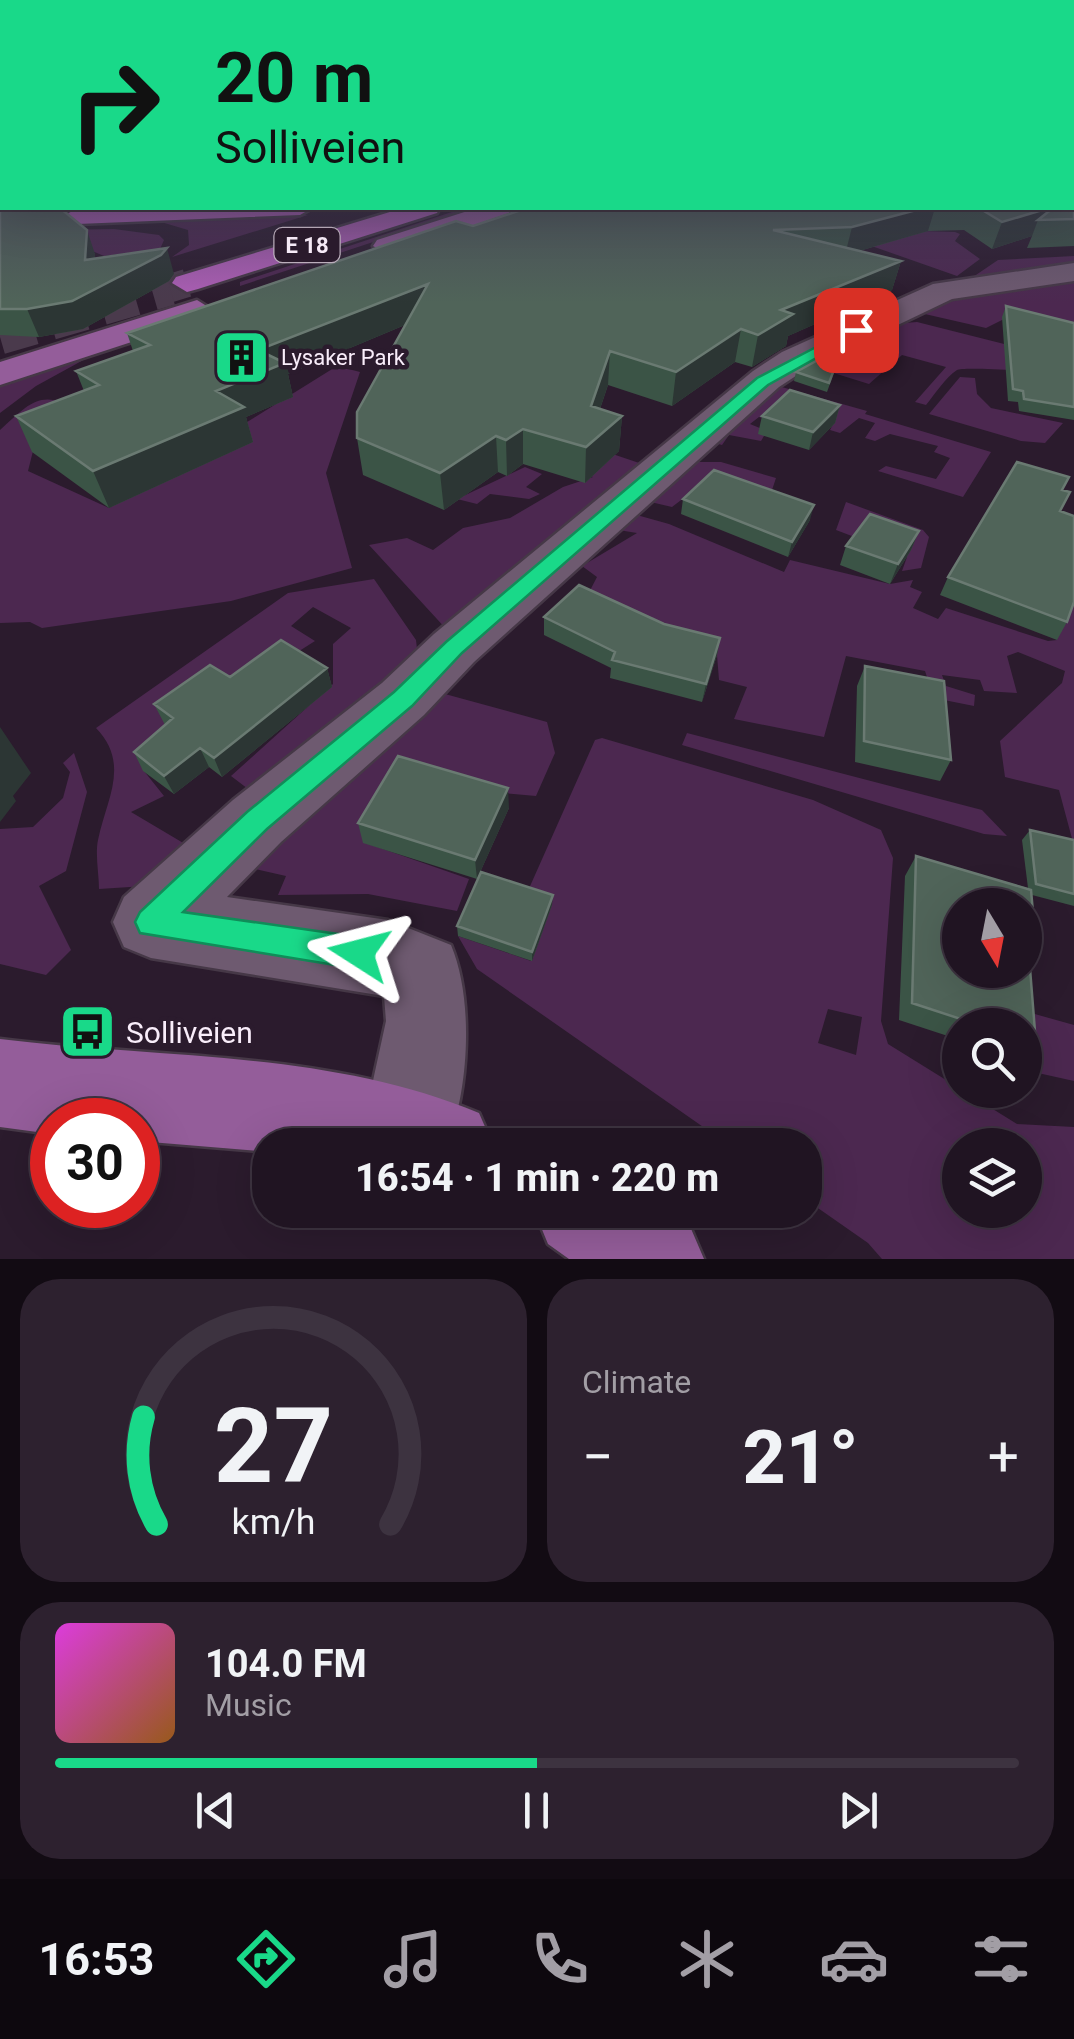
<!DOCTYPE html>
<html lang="en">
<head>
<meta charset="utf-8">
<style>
	body { margin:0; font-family:Roboto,sans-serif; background:#2d212f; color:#f1f3f6; height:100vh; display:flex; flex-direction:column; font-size:38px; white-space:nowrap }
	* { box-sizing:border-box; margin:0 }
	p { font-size:32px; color:#a29ea5 }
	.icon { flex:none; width:55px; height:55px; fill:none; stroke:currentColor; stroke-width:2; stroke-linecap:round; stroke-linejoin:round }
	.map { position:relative; height:1259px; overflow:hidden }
	.drawer { display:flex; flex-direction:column; gap:20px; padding:20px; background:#120b13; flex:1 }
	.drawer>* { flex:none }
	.banner { position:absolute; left:0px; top:0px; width:1075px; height:210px; box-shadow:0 10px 40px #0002,0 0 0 2px #3d3340; background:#19d989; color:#111; overflow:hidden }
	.needle { width:65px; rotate:170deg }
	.tools { position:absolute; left:942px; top:888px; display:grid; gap:20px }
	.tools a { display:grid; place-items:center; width:100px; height:100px; border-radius:50%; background:#201422; box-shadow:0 10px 40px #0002,0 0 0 2px #3d3340; font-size:50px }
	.speed { position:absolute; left:30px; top:1098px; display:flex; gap:20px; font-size:50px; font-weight:700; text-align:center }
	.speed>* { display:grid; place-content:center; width:130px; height:130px; border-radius:50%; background:#201422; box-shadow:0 10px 40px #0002,0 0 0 2px #3d3340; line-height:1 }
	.speed .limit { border:15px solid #d22; background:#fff; color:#111 }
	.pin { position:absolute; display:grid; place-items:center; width:85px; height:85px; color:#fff; margin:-42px; border-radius:20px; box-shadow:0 5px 15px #0006 }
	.me { position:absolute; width:110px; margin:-55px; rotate:279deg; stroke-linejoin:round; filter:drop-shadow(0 0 8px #0008) }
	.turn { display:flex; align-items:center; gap:35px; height:210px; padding:0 50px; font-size:45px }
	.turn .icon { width:130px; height:130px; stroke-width:2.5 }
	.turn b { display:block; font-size:70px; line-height:85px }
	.big { font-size:75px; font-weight:800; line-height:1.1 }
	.drawer .tile { flex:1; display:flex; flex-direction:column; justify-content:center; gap:15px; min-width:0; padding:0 35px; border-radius:40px; background:#2d212f }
	.drawer .dial { align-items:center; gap:0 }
	.dial svg { height:260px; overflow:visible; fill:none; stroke:#3d3340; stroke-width:7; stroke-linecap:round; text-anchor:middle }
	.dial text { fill:#f1f3f6; stroke:none }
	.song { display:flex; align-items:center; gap:30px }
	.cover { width:120px; height:120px; border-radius:15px; background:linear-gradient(135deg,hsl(300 70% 55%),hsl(30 70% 35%)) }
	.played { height:10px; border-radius:5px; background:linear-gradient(90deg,#19d989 50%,#3d3340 50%) }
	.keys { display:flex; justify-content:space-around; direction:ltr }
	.heat { display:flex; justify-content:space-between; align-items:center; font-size:55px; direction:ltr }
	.drawer .tiles { flex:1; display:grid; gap:20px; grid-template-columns:1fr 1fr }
	.tile:last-child { grid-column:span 2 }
	.trip { position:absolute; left:252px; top:1128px; width:570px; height:100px; border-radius:40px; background:#201422; box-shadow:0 10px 40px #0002,0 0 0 2px #3d3340; font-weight:800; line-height:100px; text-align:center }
	.tab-bar { display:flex; height:160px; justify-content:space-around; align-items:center; background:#0d080e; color:#a29ea5 }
	.tab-bar .icon { width:70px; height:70px }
	.tab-bar .active { color:#19d989 }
	.tab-bar b { font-size:45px; color:#f1f3f6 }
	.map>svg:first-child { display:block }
	.green { fill:#4c2850; fill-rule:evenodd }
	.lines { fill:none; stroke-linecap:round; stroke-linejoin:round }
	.highway-tunnel-far1 { stroke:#4a3a4c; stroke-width:28; stroke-dasharray:28 14; stroke-linecap:butt }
	.highway-tunnel { stroke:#4a3a4c; stroke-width:35; stroke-dasharray:35 18; stroke-linecap:butt }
	.minor-casing { stroke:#463847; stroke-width:5 }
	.major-casing { stroke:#463847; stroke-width:5 }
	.highway-casing { stroke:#463847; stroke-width:5 }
	.minor { fill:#6e5a70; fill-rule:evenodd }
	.major { fill:#945d9a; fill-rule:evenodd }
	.highway { fill:#ad5fb6; fill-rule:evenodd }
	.wall { fill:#3b5446 }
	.shaded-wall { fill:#2c3634 }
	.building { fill:#506459; stroke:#6a7a72; stroke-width:2.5; fill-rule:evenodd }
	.route { fill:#19d989; stroke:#108d59; stroke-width:2.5 }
	.labels { text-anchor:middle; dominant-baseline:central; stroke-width:9; stroke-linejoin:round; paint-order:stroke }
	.shield { fill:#2b1b2d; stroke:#bbaebc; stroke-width:2.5 }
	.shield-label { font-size:22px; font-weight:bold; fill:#f9edfa }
	.far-poi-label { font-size:22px; fill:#f9edfa; stroke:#2b1b2d; text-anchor:start }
	.near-poi-label { font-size:30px; fill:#f9edfa; stroke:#2b1b2d; text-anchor:start }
</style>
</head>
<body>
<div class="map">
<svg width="1074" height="1259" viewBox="0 0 1074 1259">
	<rect width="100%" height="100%" fill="#2b1b2d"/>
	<path class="green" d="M 464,208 L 476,208 L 240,286 L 240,282 Z
		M 308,215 L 172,257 L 189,245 L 188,230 L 161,222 L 80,221 Z
		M 114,229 L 159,235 L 164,240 L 160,249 L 104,256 L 71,242 L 0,240 L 58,230 Z
		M 920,231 L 955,232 L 960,234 L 955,241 L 980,259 L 957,276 L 846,237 Z
		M 1074,256 L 1074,268 L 970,279 L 998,260 Z
		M 1074,276 L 1074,372 C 1056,373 963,366 957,370 C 945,378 935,394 926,405 L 915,402 L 946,367 L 902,355 L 869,384 L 811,366 L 869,340 L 880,325 L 917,322 L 1020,348 L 1006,318 L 986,328 L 916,312 L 947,297 Z
		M 87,358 L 36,386 L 0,413 L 0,384 Z
		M 337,366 L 360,372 L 326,473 L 352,568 L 231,601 L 42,628 L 30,622 L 0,623 L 0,430 C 31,402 42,387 81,413 L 33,451 L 28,471 L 109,508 Z
		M 960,377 L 975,378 L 977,394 L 991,408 L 1063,423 L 1045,443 L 1021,441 L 929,414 Z
		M 771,384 L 867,411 L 865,414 L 991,452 L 963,497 L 878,471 L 886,466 L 936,479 L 950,458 L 934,452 L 938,446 L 890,434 L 875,441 L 865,438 L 875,423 L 859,418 L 840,433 L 830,430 L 833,424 L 777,422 L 759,417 L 750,424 L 767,431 L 761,441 L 729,435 L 722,445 L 708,441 Z
		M 586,445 L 648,466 L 448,631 L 369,545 L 407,538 L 433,550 L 463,528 L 510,518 L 563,487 L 593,477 L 556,465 Z
		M 690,462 L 721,462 L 776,478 L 769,499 L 689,494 L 672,507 L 642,500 Z
		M 525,467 L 542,474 L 526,487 L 540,494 L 529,499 L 490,494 L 477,504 L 457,499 Z
		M 846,502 L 923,530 L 929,537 L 921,568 L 902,571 L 907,557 L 836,530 Z
		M 626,512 L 669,524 L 784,572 L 790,560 L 890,584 L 913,580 L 910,587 L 922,592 L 913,608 L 938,619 L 946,608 L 1048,641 L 1057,640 L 1041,569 L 1074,606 L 1074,846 L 1059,790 L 1005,777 L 1000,741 L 1062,683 L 1065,671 L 1018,652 L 1007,656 L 1017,693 L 984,691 L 980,680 L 942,675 L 946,686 L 975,695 L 974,706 L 934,698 L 925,671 L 846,656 L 824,737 L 734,719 L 747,687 L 719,680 L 717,655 L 584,602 L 597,577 L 582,566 L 637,533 L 606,528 Z
		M 374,579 L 416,640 L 418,658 L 264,801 L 231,776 L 333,684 L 333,644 L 351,628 L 313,607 L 291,626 L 315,641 L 244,686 L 164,723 L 175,742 L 144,771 L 164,796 L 131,812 L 190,847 L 161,885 L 99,889 C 99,874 95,855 98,840 C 106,800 131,764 96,728 L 288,593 Z
		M 445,694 L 547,722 L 555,753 L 536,796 L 504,793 L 408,766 L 401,776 L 363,842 L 469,879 L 457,911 L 368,894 L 278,895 L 286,876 L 246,867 L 229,898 L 214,896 L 230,866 Z
		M 687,733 L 982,810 L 1007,836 L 984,834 L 682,745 Z
		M 602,738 L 813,800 L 881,830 L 893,858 L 881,1021 L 888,1044 L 1017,1124 L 1074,1127 L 1074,1259 L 882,1259 L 868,1243 L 805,1199 L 805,1145 L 729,1145 L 477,969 L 458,936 L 531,961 L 527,893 L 595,740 ZM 828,1009 L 862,1017 L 856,1055 L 818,1043 ZM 960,1145 L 1025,1145 L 1025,1210 L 960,1210 Z
		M 74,753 L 87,792 L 66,871 L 39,886 L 71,950 L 46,975 L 0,964 L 0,829 L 33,827 L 63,798 L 70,772 L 63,763 Z
		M 1024,1011 L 1074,1025 L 1074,1081 L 1038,1073 Z"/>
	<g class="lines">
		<path class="highway-tunnel-far1" d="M 161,291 L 187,283"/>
		<path class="highway-tunnel" d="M 0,337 L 170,288"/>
		<defs>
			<path id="minor" d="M 1074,263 L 1074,281 L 952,299 L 808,368 L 779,387 L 474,662 L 424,715 L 281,842 L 227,897 L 388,920 L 451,945 C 474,1000 469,1090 447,1145 L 367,1145 L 362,1131 L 386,1021 L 384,996 L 151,958 L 124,947 L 113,922 L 124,897 L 233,800 L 382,683 L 434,634 L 753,371 L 782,352 L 933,284 Z"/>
			<path id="major" d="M 1072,160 L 1074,160 L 1074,174 L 1072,174 Z
				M 477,208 L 512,208 L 509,213 L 397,252 L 387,254 L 373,246 L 377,240 Z
				M 197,300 L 213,310 L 208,317 L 0,385 L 0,362 Z
				M 0,1039 C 160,1059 328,1050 479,1113 L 493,1145 L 270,1145 L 270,1152 L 138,1141 L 138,1120 L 52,1120 L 52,1134 L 0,1127 Z
				M 534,1210 L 668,1210 L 689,1224 L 704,1259 L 569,1259 L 548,1244 Z"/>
			<path id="highway" d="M 101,208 L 312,208 L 300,215 L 77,224 L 64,216 L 77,208 Z
				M 403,208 L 440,208 L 437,213 L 198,289 L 187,292 L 172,283 L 176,277 Z"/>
		</defs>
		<use href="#minor" class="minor-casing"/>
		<use href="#major" class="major-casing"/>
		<use href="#highway" class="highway-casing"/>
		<use href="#minor" class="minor"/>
		<use href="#major" class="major"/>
		<use href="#highway" class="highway"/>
	</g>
	<path class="wall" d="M 0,127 L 95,254 L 95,258 L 174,274 L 169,281 L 83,329 L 39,337 L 0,335 Z
		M 1074,172 L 1074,246 L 1027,248 L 1032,236 L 992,249 L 964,230 L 928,231 L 859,251 L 901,261 L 892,290 L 788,336 L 786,346 L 752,367 L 735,362 L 672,406 L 608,385 L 600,409 L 622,416 L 619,451 L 585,483 L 523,464 L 507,476 L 498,472 L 444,510 L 363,475 L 357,438 L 405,325 L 288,374 L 293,397 L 246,417 L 253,442 L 109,508 L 32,452 L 16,416 L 84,391 L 76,371 L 133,351 L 127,333 L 473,226 L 527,208 L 1072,208 Z
		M 1006,306 L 1074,323 L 1074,420 L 1019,411 L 1018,402 L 1008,401 L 1002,317 Z
		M 836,367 L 827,392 L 794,381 L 796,372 Z
		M 840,405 L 835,423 L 809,450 L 758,434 L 762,416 Z
		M 1062,490 L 1060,511 L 1067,622 L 1057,640 L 940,595 L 948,577 Z
		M 683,499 L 810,520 L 788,557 L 681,514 Z
		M 919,531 L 911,550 L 890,584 L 840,565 L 846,546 Z
		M 544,617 L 664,624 L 720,638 L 717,655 L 702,702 L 610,678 L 611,668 L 544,635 Z
		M 865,666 L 951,760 L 940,781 L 855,762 L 857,686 Z
		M 327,668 L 332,687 L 222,777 L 209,767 L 174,794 L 143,771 L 134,752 L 165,725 L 154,704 L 230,677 Z
		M 509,808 L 477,879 L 363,843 L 358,823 Z
		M 1030,830 L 1074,840 L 1074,906 L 1032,895 L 1037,958 L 1030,965 L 1036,1044 L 1025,1055 L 1025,1025 L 960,1025 L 960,1040 L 899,1020 L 905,876 L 916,856 L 1028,888 L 1022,840 Z
		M 552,905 L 532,961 L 458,936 L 457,926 Z"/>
	<path class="shaded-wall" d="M 924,208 L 935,208 L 928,231 L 845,255 L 852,227 Z
		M 1049,208 L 1054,208 L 1038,220 L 1032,236 L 992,249 L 1002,222 Z
		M 87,230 L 95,254 L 95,286 L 85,260 Z
		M 167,248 L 174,274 L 169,281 L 83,329 L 39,337 L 27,309 Z
		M 901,261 L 892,290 L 788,336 L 786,346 L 752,367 L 758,335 L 781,310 Z
		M 428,284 L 431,314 L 288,374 L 293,397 L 246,417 L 253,442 L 109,508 L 93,471 L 216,391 L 258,350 Z
		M 741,329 L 735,362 L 672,406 L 676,372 Z
		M 610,351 L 608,385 L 589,441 L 591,406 Z
		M 840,405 L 835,423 L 809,450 L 813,432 Z
		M 622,416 L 619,451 L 585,483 L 586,447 Z
		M 523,429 L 523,464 L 507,476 L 506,440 Z
		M 496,436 L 498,472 L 444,510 L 440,473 Z
		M 814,505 L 810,520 L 788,557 L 792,542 Z
		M 919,531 L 911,550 L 890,584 L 898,564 Z
		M 720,638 L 717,655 L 702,702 L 706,684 Z
		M 327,668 L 332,687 L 222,777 L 214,758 Z
		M 0,727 L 31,773 L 13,796 L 16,801 L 0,822 Z
		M 200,748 L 209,767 L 174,794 L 164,776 Z
		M 508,788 L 509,808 L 477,879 L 475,860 Z
		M 553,895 L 552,905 L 532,961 L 532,952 Z"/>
	<path class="building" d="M 0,127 L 2,127 L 2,208 L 60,208 L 87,230 L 85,260 L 167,248 L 161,255 L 72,301 L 27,309 L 0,309 Z
		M 1072,171 L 1074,172 L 1074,219 L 1038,220 L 1053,208 L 1072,208 Z
		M 527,208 L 924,208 L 852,227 L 773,230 L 901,261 L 781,310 L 793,314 L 758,335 L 741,329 L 676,372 L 610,351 L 591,406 L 622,416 L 586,447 L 523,429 L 506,440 L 496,436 L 440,473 L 357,438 L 357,412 L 428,284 L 258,350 L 285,363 L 216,391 L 244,407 L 93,471 L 16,416 L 99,385 L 76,371 L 150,345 L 127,333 L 456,221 L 473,226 Z
		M 979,208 L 1049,208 L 1002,222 Z
		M 1006,306 L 1074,323 L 1074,407 L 1024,399 L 1023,391 L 1013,389 Z
		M 829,354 L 838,359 L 829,383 L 796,372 Z
		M 790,390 L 840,405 L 813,432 L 762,416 Z
		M 1017,462 L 1069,477 L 1062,490 L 1070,492 L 1060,511 L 1074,516 L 1074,602 L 1067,622 L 948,577 Z
		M 714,470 L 814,505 L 792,542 L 683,499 Z
		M 870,514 L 919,531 L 898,564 L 846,546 Z
		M 579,585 L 664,624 L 720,638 L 706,684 L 612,660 L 615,652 L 544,617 Z
		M 281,640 L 327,668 L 214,758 L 200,748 L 164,776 L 134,752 L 173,718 L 154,704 L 210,665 L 230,677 Z
		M 865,666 L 944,681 L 951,760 L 864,741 Z
		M 398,756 L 508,788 L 475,860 L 358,823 Z
		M 1030,830 L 1074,840 L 1074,894 L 1036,884 Z
		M 916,856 L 1031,890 L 1037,958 L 1029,956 L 1036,1044 L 1025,1040 L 1025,1025 L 979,1025 L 912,1003 ZM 960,905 L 1025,905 L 1025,970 L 960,970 Z
		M 481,872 L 553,895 L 532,952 L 457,926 Z"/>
	<linearGradient id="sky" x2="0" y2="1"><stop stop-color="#180f19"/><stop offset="0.42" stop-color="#443f57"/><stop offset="1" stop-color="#443f57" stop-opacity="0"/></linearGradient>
	<rect width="1074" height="303" fill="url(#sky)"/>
	<path class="route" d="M 856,326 L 861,333 L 768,385 L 462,653 L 412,706 L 267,829 L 183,912 L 359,937 L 370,942 L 375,953 L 370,964 L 359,969 L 140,933 L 135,922 L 140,912 L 247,812 L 394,692 L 446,642 L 757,378 Z"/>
	<defs>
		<symbol id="building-square" viewBox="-11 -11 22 22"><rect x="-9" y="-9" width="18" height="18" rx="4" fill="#19d989" stroke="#2b1b2d"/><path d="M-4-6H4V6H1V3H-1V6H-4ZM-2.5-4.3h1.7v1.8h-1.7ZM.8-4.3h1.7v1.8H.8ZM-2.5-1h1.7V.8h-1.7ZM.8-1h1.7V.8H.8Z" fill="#111"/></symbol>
		<symbol id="bus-square" viewBox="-11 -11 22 22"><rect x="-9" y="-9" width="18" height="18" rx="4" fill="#19d989" stroke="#2b1b2d"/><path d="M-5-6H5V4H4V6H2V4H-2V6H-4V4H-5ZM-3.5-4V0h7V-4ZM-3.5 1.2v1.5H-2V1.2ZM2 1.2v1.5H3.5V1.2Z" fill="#111"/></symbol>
	</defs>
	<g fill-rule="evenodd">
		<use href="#building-square" x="210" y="326" width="63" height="63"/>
		<use href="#bus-square" x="56" y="1000" width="63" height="63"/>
	</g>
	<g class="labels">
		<rect class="shield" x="274.5" y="228" width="65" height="34" rx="8"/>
		<g class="shield-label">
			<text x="307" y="245">E 18</text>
		</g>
		<g class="far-poi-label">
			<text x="281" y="357">Lysaker Park</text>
		</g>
		<g class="near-poi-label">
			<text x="126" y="1032">Solliveien</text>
		</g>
	</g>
</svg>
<div class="tools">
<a><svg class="needle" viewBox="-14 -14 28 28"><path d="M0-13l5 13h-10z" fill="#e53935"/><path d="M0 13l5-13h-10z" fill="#a29ea5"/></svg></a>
<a><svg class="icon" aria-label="search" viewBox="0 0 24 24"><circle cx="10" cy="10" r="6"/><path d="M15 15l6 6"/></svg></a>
<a><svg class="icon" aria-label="layers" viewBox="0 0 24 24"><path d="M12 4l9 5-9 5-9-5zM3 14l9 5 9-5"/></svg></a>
</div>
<div class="speed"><div class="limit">30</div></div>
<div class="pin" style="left:856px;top:330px;background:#d93025"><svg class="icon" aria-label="arrive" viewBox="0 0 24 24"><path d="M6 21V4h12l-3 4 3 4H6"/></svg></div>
<svg class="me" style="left:359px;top:953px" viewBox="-20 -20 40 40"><path d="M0-17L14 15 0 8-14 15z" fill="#19d989" stroke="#fff" stroke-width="4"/></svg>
<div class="trip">16:54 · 1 min · 220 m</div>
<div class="banner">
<div class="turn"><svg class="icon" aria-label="right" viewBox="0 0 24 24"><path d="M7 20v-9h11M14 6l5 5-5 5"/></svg><div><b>20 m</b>Solliveien</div></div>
</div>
</div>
<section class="drawer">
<div class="tiles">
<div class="tile dial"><svg viewBox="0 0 100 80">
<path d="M14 69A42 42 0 1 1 86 69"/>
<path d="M14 69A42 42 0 0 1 10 36" stroke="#19d989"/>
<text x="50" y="56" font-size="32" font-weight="700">27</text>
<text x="50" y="72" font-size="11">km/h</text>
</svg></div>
<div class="tile"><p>Climate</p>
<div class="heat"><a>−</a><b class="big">21°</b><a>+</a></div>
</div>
<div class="tile">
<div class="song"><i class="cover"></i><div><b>104.0 FM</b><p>Music</p></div></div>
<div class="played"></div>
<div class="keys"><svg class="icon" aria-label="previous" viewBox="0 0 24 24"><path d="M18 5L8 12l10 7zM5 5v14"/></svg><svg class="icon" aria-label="pause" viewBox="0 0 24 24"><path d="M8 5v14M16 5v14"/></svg><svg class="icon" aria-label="next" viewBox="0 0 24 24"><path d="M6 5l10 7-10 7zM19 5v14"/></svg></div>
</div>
</div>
</section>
<nav class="tab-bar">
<b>16:53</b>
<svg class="icon active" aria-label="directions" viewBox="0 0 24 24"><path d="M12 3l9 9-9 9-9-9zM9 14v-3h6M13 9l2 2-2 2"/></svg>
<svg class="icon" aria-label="music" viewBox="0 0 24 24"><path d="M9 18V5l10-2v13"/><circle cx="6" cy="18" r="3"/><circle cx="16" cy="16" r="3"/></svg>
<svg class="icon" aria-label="phone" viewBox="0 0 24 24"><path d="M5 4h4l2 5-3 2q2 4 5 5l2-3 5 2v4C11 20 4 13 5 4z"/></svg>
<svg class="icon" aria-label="climate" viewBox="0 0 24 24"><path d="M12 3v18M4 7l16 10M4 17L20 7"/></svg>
<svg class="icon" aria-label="car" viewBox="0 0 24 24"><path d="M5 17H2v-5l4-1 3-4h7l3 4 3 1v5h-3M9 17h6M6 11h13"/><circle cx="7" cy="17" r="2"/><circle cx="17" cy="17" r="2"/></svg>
<svg class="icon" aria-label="filters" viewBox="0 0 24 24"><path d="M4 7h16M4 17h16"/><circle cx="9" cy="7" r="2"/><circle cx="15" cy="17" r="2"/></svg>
</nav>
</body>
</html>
